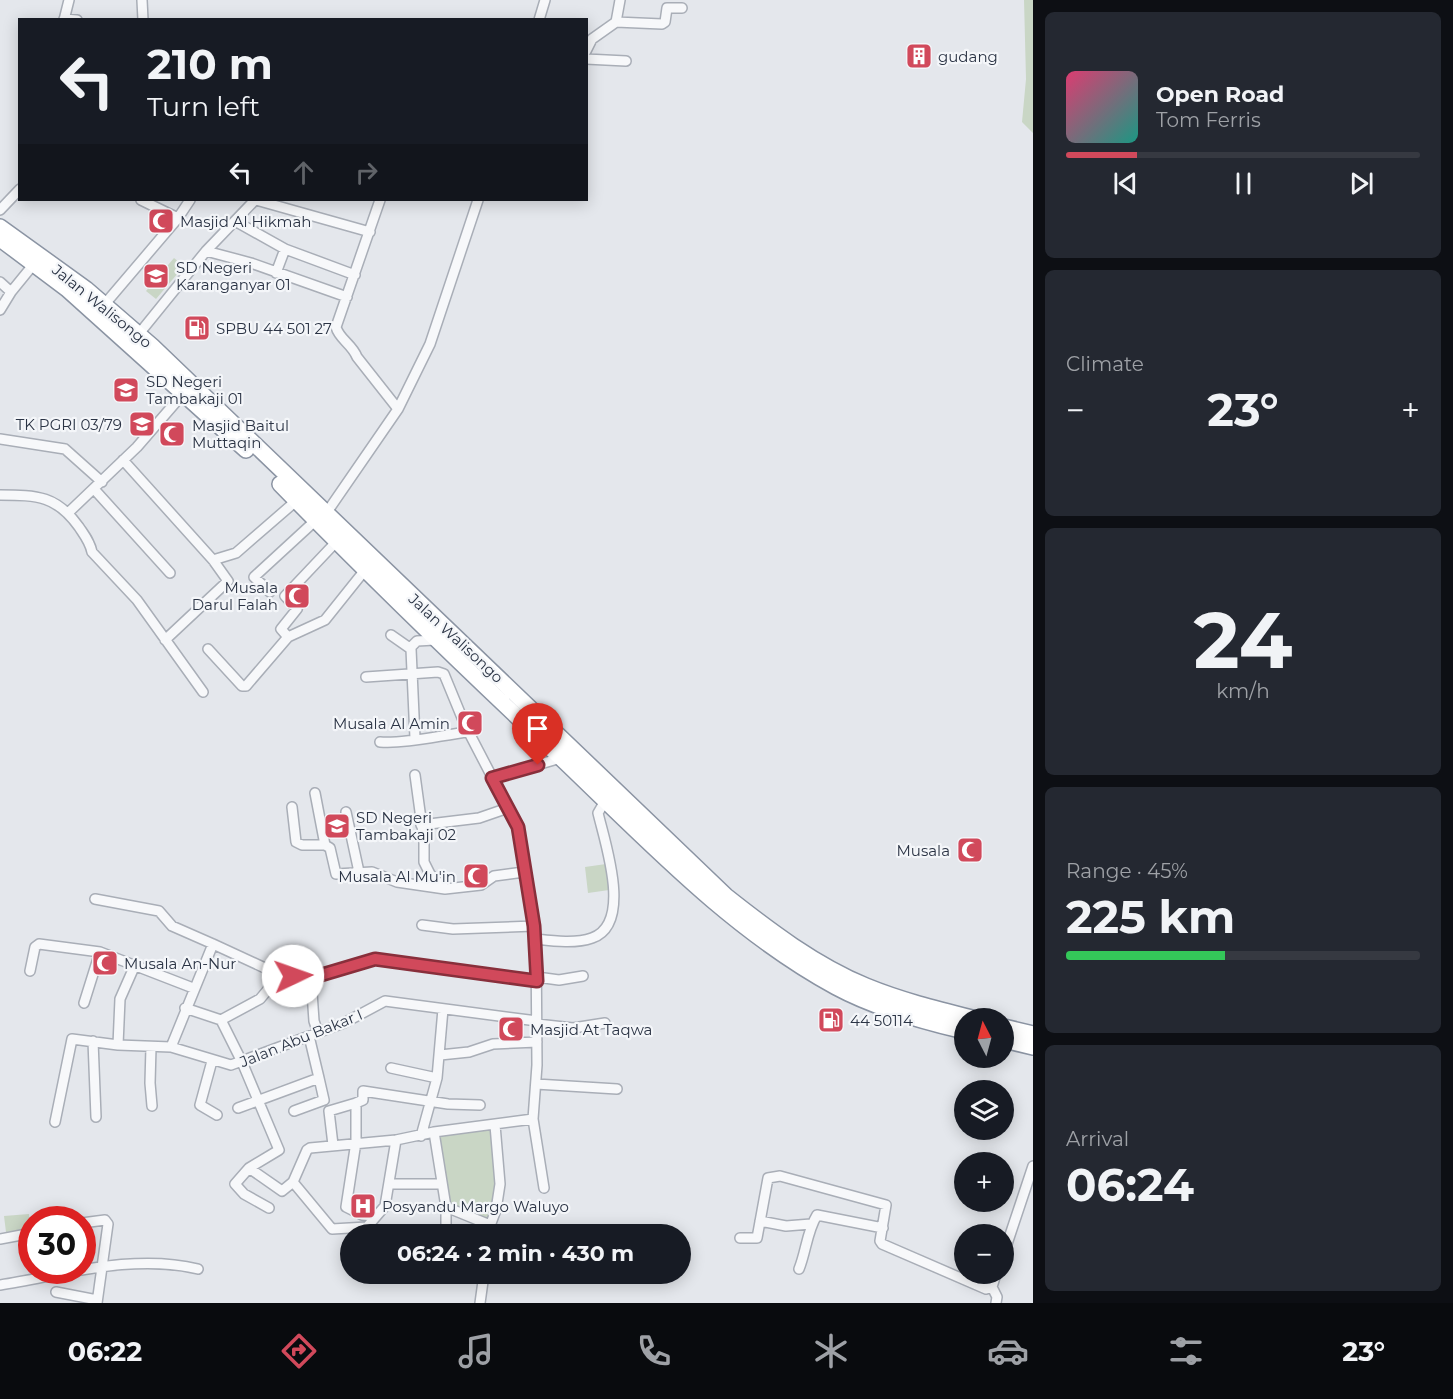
<!DOCTYPE html>
<html lang="en">
<head>
<meta charset="utf-8">
<style>
	body { margin:0; font-family:Montserrat,sans-serif; background:#242831; color:#f1f3f6; height:100vh; display:flex; flex-direction:column; font-size:22px; white-space:nowrap }
	* { box-sizing:border-box; margin:0 }
	p { font-size:20px; color:#9ea1a6 }
	.icon { flex:none; width:33px; height:33px; fill:none; stroke:currentColor; stroke-width:2; stroke-linecap:round; stroke-linejoin:round }
	.map { position:relative; flex:1; overflow:hidden }
	.drawer { display:flex; flex-direction:column; gap:12px; padding:12px; background:#0d0f14; width:420px }
	.drawer>* { flex:none }
	.guide { position:absolute; left:18px; top:18px; width:570px; height:183px; border-radius:0px; box-shadow:0 3px 15px #0003; background:#171b24; color:#f1f3f6; overflow:hidden }
	.needle { width:39px; rotate:354deg }
	.tools { position:absolute; left:954px; top:1008px; display:grid; gap:12px }
	.tools a { display:grid; place-items:center; width:60px; height:60px; border-radius:50%; background:#171b24; box-shadow:0 3px 15px #0003; font-size:30px }
	.speed { position:absolute; left:18px; top:1206px; display:flex; gap:12px; font-size:30px; font-weight:700; text-align:center }
	.speed>* { display:grid; place-content:center; width:78px; height:78px; border-radius:50%; background:#171b24; box-shadow:0 3px 15px #0003; line-height:1 }
	.speed .limit { border:9px solid #d22; background:#fff; color:#111 }
	.pin { position:absolute; display:grid; place-items:center; width:51px; height:51px; color:#fff; margin:-62px -26px; border-radius:50% 50% 50% 0; rotate:-45deg; box-shadow:0 0 6px #0007 }
	.pin .icon { rotate:45deg }
	.me { position:absolute; width:66px; margin:-33px; rotate:87deg; stroke-linejoin:round; filter:drop-shadow(0 0 4px #0008) }
	.turn { display:flex; align-items:center; gap:21px; height:126px; padding:0 30px; font-size:27px }
	.turn .icon { width:78px; height:78px; stroke-width:2.5 }
	.turn b { display:block; font-size:42px; line-height:51px }
	.lanes { display:flex; align-items:center; height:57px; padding:0 30px; background:#0003; justify-content:center; gap:30px; direction:ltr }
	.lanes .off { opacity:.35 }
	.big { font-size:45px; font-weight:700; line-height:1.1 }
	.drawer .widget { flex:1; display:flex; flex-direction:column; justify-content:center; gap:9px; min-width:0; padding:0 21px; border-radius:9px; background:#242831 }
	.drawer .dial { align-items:center; gap:0 }
	.dial b { font-size:78px; line-height:1 }
	.song { display:flex; align-items:center; gap:18px }
	.cover { width:72px; height:72px; border-radius:9px; background:linear-gradient(135deg,hsl(340 70% 55%),hsl(170 70% 35%)) }
	.played { height:6px; border-radius:3px; background:linear-gradient(90deg,#d1495b 20%,#363941 20%) }
	.keys { display:flex; justify-content:space-around; direction:ltr }
	.heat { display:flex; justify-content:space-between; align-items:center; font-size:33px; direction:ltr }
	.charge { height:9px; border-radius:4px; background:linear-gradient(90deg,#34c759 45%,#363941 0) }
	.trip { position:absolute; left:340px; top:1224px; width:351px; height:60px; border-radius:30px; background:#171b24; box-shadow:0 3px 15px #0003; font-weight:700; line-height:60px; text-align:center }
	.menu { display:flex; height:96px; justify-content:space-around; align-items:center; background:#090b0e; color:#9ea1a6 }
	.menu .icon { width:42px; height:42px }
	.menu .current { color:#d1495b }
	.menu b { font-size:27px; color:#f1f3f6 }
	main { display:flex; flex:1; min-height:0 }
	.map>svg:first-child { display:block }
	.green { fill:#c9d6c5 }
	.lines { fill:none; stroke-linecap:round; stroke-linejoin:round }
	.minor-casing { stroke:#a9aeb7; stroke-width:12 }
	.trunk-casing { stroke:#8b94a3; stroke-width:18 }
	.minor { stroke:#f7f8fa; stroke-width:9 }
	.trunk { stroke:#fff; stroke-width:15 }
	.route-casing { stroke:#882f3b; stroke-width:15 }
	.route { stroke:#d1495b; stroke-width:10 }
	.labels { text-anchor:middle; dominant-baseline:central; stroke-width:4.5; stroke-linejoin:round; paint-order:stroke }
	.poi-label { font-size:15px; fill:#2b3445; stroke:#f4f6f9; text-anchor:start }
	.street-label { font-size:15px; fill:#2b3445; stroke:#f4f6f9 }
</style>
</head>
<body>
<main>
<div class="map">
<svg width="1033" height="1303" viewBox="0 0 1033 1303">
	<rect width="100%" height="100%" fill="#e4e7ec"/>
	<path class="green" d="M 1024,0 L 1033,0 L 1033,133 L 1022,122 L 1026,79 Z
		M 174,258 L 184,266 L 156,299 L 146,291 Z
		M 606,864 L 609,890 L 588,893 L 585,867 Z
		M 494,1127 L 498,1185 L 488,1223 L 447,1204 L 439,1135 Z
		M 29,1214 L 30,1230 L 6,1232 L 4,1216 Z"/>
	<g class="lines">
		<defs>
			<path id="minor" d="M 142,0 L 143,20
				M 64,19 L 77,20
				M 64,20 L 69,0
				M 539,20 L 545,0
				M 616,22 L 662,24 L 665,22 L 667,8 L 682,8
				M 586,51 L 592,39 L 616,22 L 620,0
				M 586,59 L 626,61
				M 141,200 L 178,218
				M 256,200 L 370,232
				M 380,200 L 336,327 C 339,339 352,344 357,357 L 398,409
				M 0,210 L 20,189
				M 235,221 L 285,249 L 355,275
				M 206,251 L 251,263 L 347,297
				M 276,273 L 285,249
				M 0,282 L 11,292
				M 104,305 L 178,218 L 190,200
				M 0,310 L 11,292 L 33,265
				M 138,335 L 206,251 L 255,200
				M 0,439 L 65,449 L 102,482
				M 123,460 L 213,560 L 228,581 L 165,640
				M 94,489 L 170,573
				M 0,495 C 38,495 57,496 79,527 C 85,536 90,542 92,552 L 137,600 L 203,692
				M 69,512 L 137,447 L 182,395
				M 325,515 L 398,409 L 430,344 L 478,200
				M 213,560 L 236,553 L 296,501
				M 270,592 L 254,577 L 316,520
				M 391,635 L 411,649 L 415,738
				M 288,637 L 281,629 L 297,609 L 285,596 L 337,541
				M 411,647 L 417,641 L 435,640
				M 208,649 L 242,686 L 246,686 L 288,637 L 325,620 L 365,570
				M 366,677 L 438,672 L 444,674 L 465,725 L 518,827 L 536,939 L 537,1065 L 533,1119 L 544,1188
				M 380,742 C 405,744 442,735 468,732
				M 415,775 L 424,841 L 424,862 L 430,874 L 445,889
				M 492,778 L 561,758
				M 315,793 L 325,845 L 330,848 L 336,874 L 372,872 L 397,882 L 445,889 L 481,885 L 494,876 L 524,872
				M 292,807 L 296,842 L 302,845 L 325,845
				M 346,812 L 359,872
				M 421,825 L 479,818 L 508,808
				M 95,899 L 159,911 L 172,926 L 213,944
				M 422,925 L 453,929 L 534,926
				M 536,939 C 553,941 575,944 592,938 C 633,924 605,843 598,813 L 605,801
				M 30,971 L 35,947 L 39,944 L 100,952 L 193,988
				M 537,977 L 559,980 L 583,976
				M 311,978 L 314,1021 L 318,1033
				M 84,1003 L 100,952
				M 185,1008 L 221,1020 L 242,1062 L 279,1150 L 249,1168 L 235,1184 L 244,1194 L 269,1208
				M 221,1020 L 260,999 L 280,975
				M 537,1024 L 573,1028 L 605,1023
				M 93,1041 L 96,1117
				M 118,1045 L 120,999 L 135,965
				M 151,1047 L 150,1083 L 152,1106
				M 171,1047 L 213,944 L 280,975 L 309,978 L 375,959 L 537,981
				M 440,1055 L 469,1052 L 493,1044 L 537,1042
				M 212,1061 L 200,1105 L 217,1115
				M 391,1068 L 437,1078
				M 536,1084 L 617,1089
				M 238,1108 L 319,1078 L 309,1036
				M 294,1111 L 324,1100 L 319,1078
				M 55,1122 L 72,1039 L 118,1045 L 171,1047 L 231,1065 L 344,1023 L 385,1001 L 537,1021
				M 434,1132 L 446,1207 L 446,1234
				M 421,1136 L 437,1078 L 443,1009
				M 396,1140 L 385,1206 L 367,1227 L 332,1229 L 293,1182 L 307,1150 L 310,1148 L 396,1140 L 434,1132 L 533,1119
				M 333,1145 L 329,1111 L 356,1103
				M 249,1168 L 282,1191 L 293,1182
				M 389,1184 L 442,1184
				M 446,1207 L 490,1225
				M 376,1216 L 362,1215 L 346,1207 L 356,1142 L 356,1103 L 363,1100 L 363,1091 L 448,1104 L 480,1105
				M 760,1221 L 786,1226 L 811,1224
				M 82,1223 L 105,1220 L 108,1224 L 97,1303
				M 487,1234 L 496,1210 L 500,1184 L 495,1125
				M 740,1238 L 757,1238 L 768,1178 L 780,1176 L 886,1205 L 880,1241 L 882,1244 L 986,1289 L 992,1287 L 996,1274
				M 0,1239 L 32,1233
				M 1004,1253 L 1033,1166
				M 799,1269 C 806,1252 807,1231 817,1215 L 883,1228
				M 446,1278 L 447,1274
				M 0,1285 C 64,1275 133,1253 198,1269
				M 992,1287 L 997,1297 L 996,1303
				M 56,1292 L 97,1300
				M 480,1303 L 484,1274"/>
			<path id="trunk" d="M 0,227 L 86,289 L 152,346 L 726,896 C 769,930 815,965 866,986 C 900,1000 936,1009 972,1018
				M 3,241 L 67,289 L 246,450
				M 280,484 C 372,578 466,669 562,759 C 648,841 731,930 836,987 C 875,1008 921,1021 964,1031
				M 1004,1027 L 1033,1034
				M 1004,1040 L 1033,1047"/>
		</defs>
		<use href="#minor" class="minor-casing"/>
		<use href="#trunk" class="trunk-casing"/>
		<use href="#minor" class="minor"/>
		<use href="#trunk" class="trunk"/>
	</g>
	<g class="lines">
		<defs>
			<path id="route" d="M 293,976 L 311,978 L 375,959 L 537,981 L 534,926 L 518,827 L 492,778 L 538,765"/>
		</defs>
		<use href="#route" class="route-casing"/>
		<use href="#route" class="route"/>
	</g>
	<defs>
		<symbol id="building-square" viewBox="-11 -11 22 22"><rect x="-9" y="-9" width="18" height="18" rx="4" fill="#d1495b" stroke="#f4f6f9"/><path d="M-4-6H4V6H1V3H-1V6H-4ZM-2.5-4.3h1.7v1.8h-1.7ZM.8-4.3h1.7v1.8H.8ZM-2.5-1h1.7V.8h-1.7ZM.8-1h1.7V.8H.8Z" fill="#fff"/></symbol>
		<symbol id="mosque-square" viewBox="-11 -11 22 22"><rect x="-9" y="-9" width="18" height="18" rx="4" fill="#d1495b" stroke="#f4f6f9"/><path d="M3.5-4.9A6 6 0 1 0 3.5 4.9A5 5 0 1 1 3.5-4.9Z" fill="#fff"/></symbol>
		<symbol id="school-square" viewBox="-11 -11 22 22"><rect x="-9" y="-9" width="18" height="18" rx="4" fill="#d1495b" stroke="#f4f6f9"/><path d="M0-5L7-2L0 1L-7-2ZM-4 1L0 2.5L4 1V4Q0 6-4 4Z" fill="#fff"/></symbol>
		<symbol id="fuel-square" viewBox="-11 -11 22 22"><rect x="-9" y="-9" width="18" height="18" rx="4" fill="#d1495b" stroke="#f4f6f9"/><path d="M-5.5-6h7V0h2V4h1.3V-2.5L3-4.5l.8-.8L6-3V5H2.5V1h-1V6h-7ZM-4.2-4.7v3.2H.2V-4.7Z" fill="#fff"/></symbol>
		<symbol id="hospital-square" viewBox="-11 -11 22 22"><rect x="-9" y="-9" width="18" height="18" rx="4" fill="#d1495b" stroke="#f4f6f9"/><path d="M-5-5h3v3.5h4V-5h3V5h-3V1.5h-4V5h-3Z" fill="#fff"/></symbol>
	</defs>
	<g fill-rule="evenodd">
		<use href="#building-square" x="904" y="41" width="30" height="30"/>
		<use href="#mosque-square" x="146" y="206" width="30" height="30"/>
		<use href="#school-square" x="141" y="261" width="30" height="30"/>
		<use href="#fuel-square" x="182" y="313" width="30" height="30"/>
		<use href="#school-square" x="111" y="375" width="30" height="30"/>
		<use href="#school-square" x="127" y="409" width="30" height="30"/>
		<use href="#mosque-square" x="157" y="419" width="30" height="30"/>
		<use href="#mosque-square" x="282" y="581" width="30" height="30"/>
		<use href="#mosque-square" x="455" y="708" width="30" height="30"/>
		<use href="#school-square" x="322" y="811" width="30" height="30"/>
		<use href="#mosque-square" x="955" y="835" width="30" height="30"/>
		<use href="#mosque-square" x="461" y="861" width="30" height="30"/>
		<use href="#mosque-square" x="90" y="948" width="30" height="30"/>
		<use href="#fuel-square" x="816" y="1005" width="30" height="30"/>
		<use href="#mosque-square" x="496" y="1014" width="30" height="30"/>
		<use href="#hospital-square" x="348" y="1191" width="30" height="30"/>
	</g>
	<g class="labels">
		<g class="poi-label">
			<text x="938" y="56">gudang</text>
			<text x="180" y="221">Masjid Al Hikmah</text>
			<text x="176" y="267">SD Negeri<tspan x="176" dy="17">Karanganyar 01</tspan></text>
			<text x="216" y="328">SPBU 44 501 27</text>
			<text x="146" y="381">SD Negeri<tspan x="146" dy="17">Tambakaji 01</tspan></text>
			<text x="122" y="424" text-anchor="end">TK PGRI 03/79</text>
			<text x="192" y="425">Masjid Baitul<tspan x="192" dy="17">Muttaqin</tspan></text>
			<text x="278" y="587" text-anchor="end">Musala<tspan x="278" dy="17">Darul Falah</tspan></text>
			<text x="450" y="723" text-anchor="end">Musala Al Amin</text>
			<text x="356" y="817">SD Negeri<tspan x="356" dy="17">Tambakaji 02</tspan></text>
			<text x="950" y="850" text-anchor="end">Musala</text>
			<text x="456" y="876" text-anchor="end">Musala Al Mu'in</text>
			<text x="124" y="963">Musala An-Nur</text>
			<text x="850" y="1020">44 50114</text>
			<text x="530" y="1029">Masjid At Taqwa</text>
			<text x="382" y="1206">Posyandu Margo Waluyo</text>
		</g>
		<g class="street-label">
			<text transform="translate(102 306) rotate(39)">Jalan Walisongo</text>
			<text transform="translate(456 638) rotate(43)">Jalan Walisongo</text>
			<text transform="translate(301 1038) rotate(-22)">Jalan Abu Bakar I</text>
		</g>
	</g>
</svg>
<div class="tools">
<a><svg class="needle" viewBox="-14 -14 28 28"><path d="M0-13l5 13h-10z" fill="#e53935"/><path d="M0 13l5-13h-10z" fill="#9ea1a6"/></svg></a>
<a><svg class="icon" aria-label="layers" viewBox="0 0 24 24"><path d="M12 4l9 5-9 5-9-5zM3 14l9 5 9-5"/></svg></a>
<a>+</a>
<a>−</a>
</div>
<div class="speed"><div class="limit">30</div></div>
<div class="pin" style="left:538px;top:765px;background:#d93025"><svg class="icon" aria-label="arrive" viewBox="0 0 24 24"><path d="M6 21V4h12l-3 4 3 4H6"/></svg></div>
<svg class="me" style="left:293px;top:976px" viewBox="-20 -20 40 40"><circle r="19" fill="#fff"/><path d="M0-13L10 11 0 6-10 11z" fill="#d1495b"/></svg>
<div class="trip">06:24 · 2 min · 430 m</div>
<div class="guide">
<div class="turn"><svg class="icon" aria-label="left" viewBox="0 0 24 24"><path d="M17 20v-9H6M10 6l-5 5 5 5"/></svg><div><b>210 m</b>Turn left</div></div>
<div class="lanes"><svg class="icon" aria-label="left" viewBox="0 0 24 24"><path d="M17 20v-9H6M10 6l-5 5 5 5"/></svg><svg class="icon off" aria-label="ahead" viewBox="0 0 24 24"><path d="M12 20V5M6 11l6-6 6 6"/></svg><svg class="icon off" aria-label="right" viewBox="0 0 24 24"><path d="M7 20v-9h11M14 6l5 5-5 5"/></svg></div>
</div>
</div>
<section class="drawer">
<div class="widget">
<div class="song"><i class="cover"></i><div><b>Open Road</b><p>Tom Ferris</p></div></div>
<div class="played"></div>
<div class="keys"><svg class="icon" aria-label="previous" viewBox="0 0 24 24"><path d="M18 5L8 12l10 7zM5 5v14"/></svg><svg class="icon" aria-label="pause" viewBox="0 0 24 24"><path d="M8 5v14M16 5v14"/></svg><svg class="icon" aria-label="next" viewBox="0 0 24 24"><path d="M6 5l10 7-10 7zM19 5v14"/></svg></div>
</div>
<div class="widget"><p>Climate</p>
<div class="heat"><a>−</a><b class="big">23°</b><a>+</a></div>
</div>
<div class="widget dial"><b>24</b><p>km/h</p></div>
<div class="widget"><p>Range · 45%</p><b class="big">225 km</b><div class="charge"></div></div>
<div class="widget"><p>Arrival</p><b class="big">06:24</b></div>
</section>
</main>
<nav class="menu">
<b>06:22</b>
<svg class="icon current" aria-label="directions" viewBox="0 0 24 24"><path d="M12 3l9 9-9 9-9-9zM9 14v-3h6M13 9l2 2-2 2"/></svg>
<svg class="icon" aria-label="music" viewBox="0 0 24 24"><path d="M9 18V5l10-2v13"/><circle cx="6" cy="18" r="3"/><circle cx="16" cy="16" r="3"/></svg>
<svg class="icon" aria-label="phone" viewBox="0 0 24 24"><path d="M5 4h4l2 5-3 2q2 4 5 5l2-3 5 2v4C11 20 4 13 5 4z"/></svg>
<svg class="icon" aria-label="climate" viewBox="0 0 24 24"><path d="M12 3v18M4 7l16 10M4 17L20 7"/></svg>
<svg class="icon" aria-label="car" viewBox="0 0 24 24"><path d="M5 17H2v-5l4-1 3-4h7l3 4 3 1v5h-3M9 17h6M6 11h13"/><circle cx="7" cy="17" r="2"/><circle cx="17" cy="17" r="2"/></svg>
<svg class="icon" aria-label="filters" viewBox="0 0 24 24"><path d="M4 7h16M4 17h16"/><circle cx="9" cy="7" r="2"/><circle cx="15" cy="17" r="2"/></svg>
<b>23°</b>
</nav>
</body>
</html>
